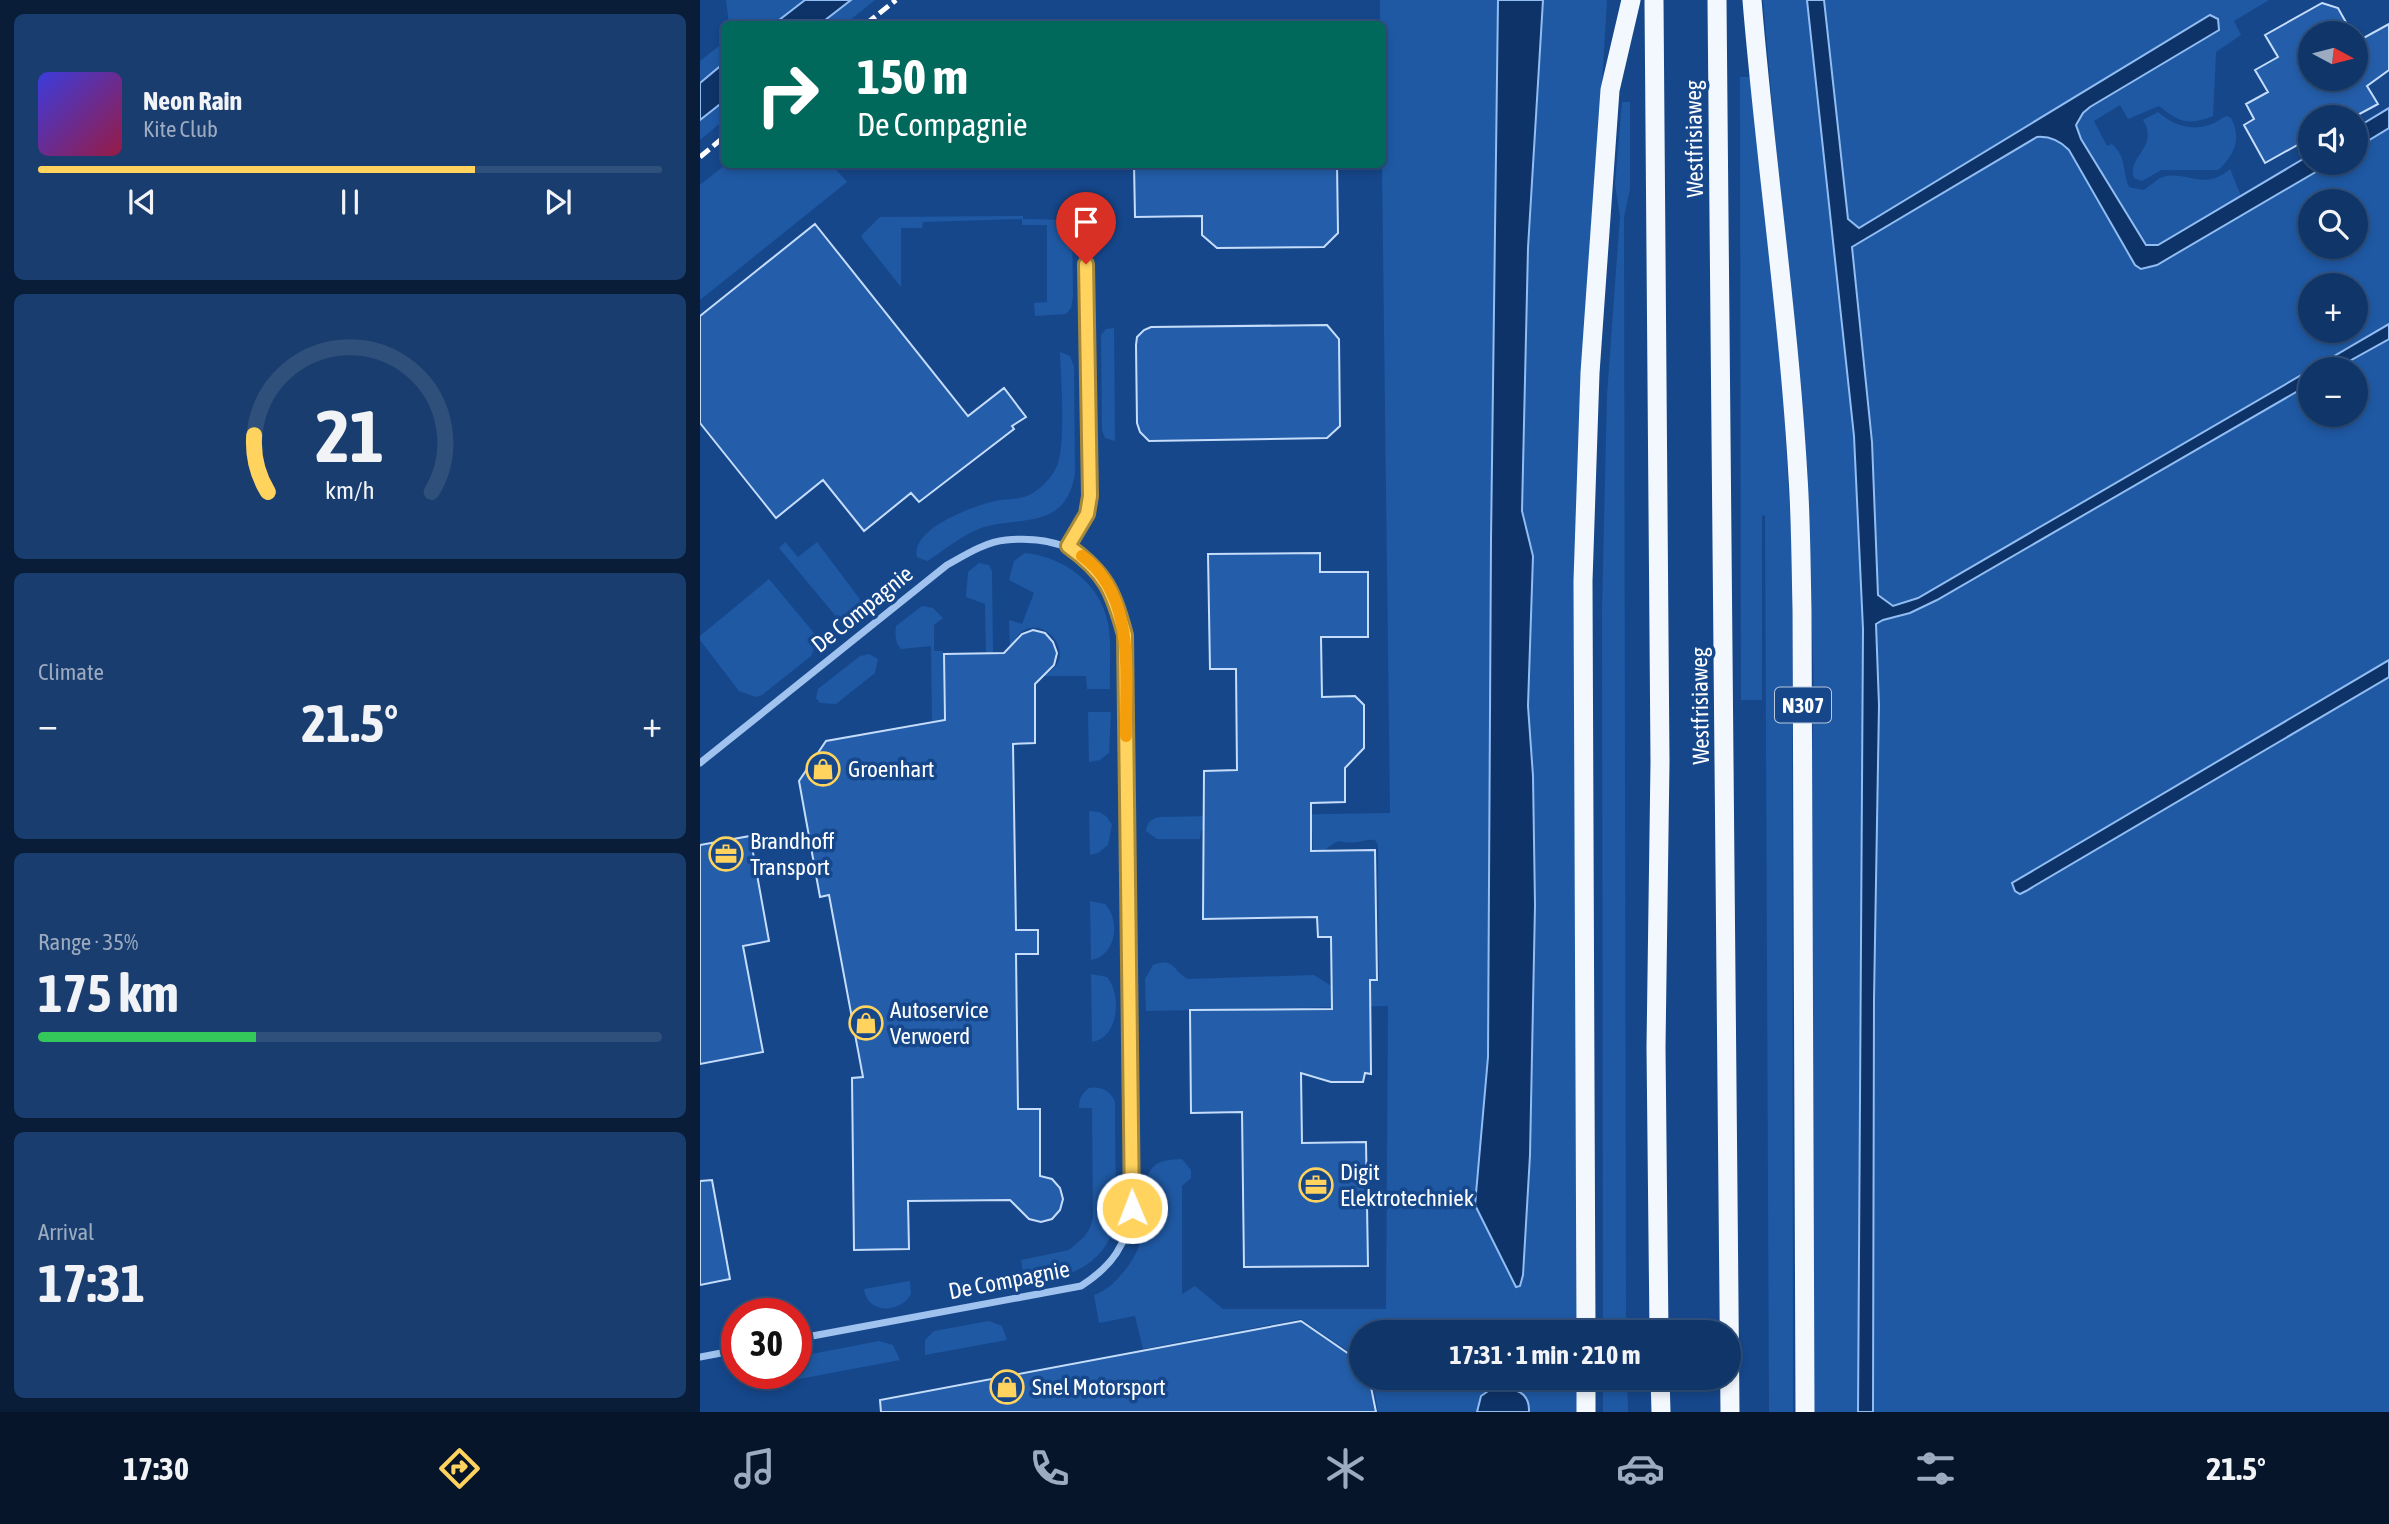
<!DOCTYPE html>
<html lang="en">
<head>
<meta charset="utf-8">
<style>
	body { margin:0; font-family:"Asap Condensed",sans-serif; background:#193d6e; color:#f1f3f6; height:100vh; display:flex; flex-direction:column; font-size:26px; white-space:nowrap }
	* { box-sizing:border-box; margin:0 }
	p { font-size:23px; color:#9cabc0 }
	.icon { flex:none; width:38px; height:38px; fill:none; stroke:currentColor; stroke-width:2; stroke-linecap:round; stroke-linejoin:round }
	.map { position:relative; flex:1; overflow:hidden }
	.drawer { display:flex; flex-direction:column; gap:14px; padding:14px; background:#091d39; width:700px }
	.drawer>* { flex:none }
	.top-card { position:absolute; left:21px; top:21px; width:665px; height:147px; border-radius:10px; box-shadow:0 4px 10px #0003,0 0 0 2px #30507c; background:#00695c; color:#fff; overflow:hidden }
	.needle { width:46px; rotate:97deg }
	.fabs { position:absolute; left:1598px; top:21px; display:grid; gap:14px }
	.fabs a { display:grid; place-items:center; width:70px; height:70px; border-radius:50%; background:#103568; box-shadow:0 4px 10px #0003,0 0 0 2px #30507c; font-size:35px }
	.speed { position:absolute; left:21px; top:1298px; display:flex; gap:14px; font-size:35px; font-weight:700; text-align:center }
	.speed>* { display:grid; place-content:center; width:91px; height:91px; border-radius:50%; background:#103568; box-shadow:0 4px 10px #0003,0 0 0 2px #30507c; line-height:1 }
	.speed .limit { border:10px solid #d22; background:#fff; color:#111 }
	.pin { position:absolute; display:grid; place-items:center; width:60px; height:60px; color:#fff; margin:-72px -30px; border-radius:50% 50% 50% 0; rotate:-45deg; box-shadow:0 0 7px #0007 }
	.pin .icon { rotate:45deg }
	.me { position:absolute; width:77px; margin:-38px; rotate:359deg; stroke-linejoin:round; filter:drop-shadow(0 0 5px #0008) }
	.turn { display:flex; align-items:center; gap:24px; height:147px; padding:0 21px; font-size:32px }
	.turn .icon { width:91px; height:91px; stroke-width:2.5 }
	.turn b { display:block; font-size:49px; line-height:60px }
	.big { font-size:52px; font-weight:700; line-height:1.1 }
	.drawer .card { flex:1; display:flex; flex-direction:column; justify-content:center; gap:10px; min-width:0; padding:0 24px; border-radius:10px; background:#193d6e }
	.drawer .dial { align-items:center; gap:0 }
	.dial svg { height:182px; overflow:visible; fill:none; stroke:#30507c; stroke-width:7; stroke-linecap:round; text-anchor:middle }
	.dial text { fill:#f1f3f6; stroke:none }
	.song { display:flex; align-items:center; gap:21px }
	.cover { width:84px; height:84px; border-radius:10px; background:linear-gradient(135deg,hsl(240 70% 55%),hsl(340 70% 35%)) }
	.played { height:7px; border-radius:4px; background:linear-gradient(90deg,#ffd35d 70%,#30507c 70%) }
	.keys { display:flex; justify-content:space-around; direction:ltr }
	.heat { display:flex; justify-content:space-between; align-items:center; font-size:38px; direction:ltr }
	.charge { height:10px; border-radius:5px; background:linear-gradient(90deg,#34c759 35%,#30507c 0) }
	.trip { position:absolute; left:649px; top:1320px; width:392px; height:70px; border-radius:35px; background:#103568; box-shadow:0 4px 10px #0003,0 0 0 2px #30507c; font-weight:700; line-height:70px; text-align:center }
	.menu { display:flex; height:112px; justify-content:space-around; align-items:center; background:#06152a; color:#9cabc0 }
	.menu .icon { width:49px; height:49px }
	.menu .on { color:#ffd35d }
	.menu b { font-size:32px; color:#f1f3f6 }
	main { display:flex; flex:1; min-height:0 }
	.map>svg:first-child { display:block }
	.green { fill:#1f59a4; fill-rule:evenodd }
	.water { fill:#0e3368; stroke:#91bdf2; stroke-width:2 }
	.building { fill:#245eaa; stroke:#c5ddfb; stroke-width:2 }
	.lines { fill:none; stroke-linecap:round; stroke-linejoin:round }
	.minor { stroke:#9fc2ef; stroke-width:7 }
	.trunk { stroke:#f3f8ff; stroke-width:19 }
	.rail { stroke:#fff; stroke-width:5; stroke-dasharray:12 5; stroke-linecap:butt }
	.route-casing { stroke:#a6893c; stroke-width:18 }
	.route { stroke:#ffd35d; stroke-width:12 }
	.slow { stroke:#f59e0b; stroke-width:12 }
	.labels { text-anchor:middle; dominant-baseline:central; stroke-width:7; stroke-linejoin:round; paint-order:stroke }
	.shield { fill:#16478b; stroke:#b9c8dc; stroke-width:2 }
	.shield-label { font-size:21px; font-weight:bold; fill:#fff }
	.street-label { font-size:23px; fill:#fff; stroke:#16478b }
	.poi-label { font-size:23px; fill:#fff; stroke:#16478b; text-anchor:start }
</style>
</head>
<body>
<main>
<section class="drawer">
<div class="card">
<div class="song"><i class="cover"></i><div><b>Neon Rain</b><p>Kite Club</p></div></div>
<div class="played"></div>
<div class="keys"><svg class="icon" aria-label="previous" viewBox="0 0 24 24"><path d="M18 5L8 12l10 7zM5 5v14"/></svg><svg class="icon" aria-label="pause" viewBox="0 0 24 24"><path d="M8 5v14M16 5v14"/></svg><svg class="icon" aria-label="next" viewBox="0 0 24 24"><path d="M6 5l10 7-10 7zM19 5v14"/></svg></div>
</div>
<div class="card dial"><svg viewBox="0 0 100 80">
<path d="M14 69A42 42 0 1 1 86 69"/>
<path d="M14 69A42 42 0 0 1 8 44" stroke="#ffd35d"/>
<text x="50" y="56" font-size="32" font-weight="700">21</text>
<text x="50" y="72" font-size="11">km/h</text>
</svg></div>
<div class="card"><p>Climate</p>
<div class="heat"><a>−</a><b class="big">21.5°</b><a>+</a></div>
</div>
<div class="card"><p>Range · 35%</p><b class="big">175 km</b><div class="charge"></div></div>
<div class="card"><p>Arrival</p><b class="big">17:31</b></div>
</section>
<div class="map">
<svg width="1689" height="1412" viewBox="0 0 1689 1412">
	<rect width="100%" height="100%" fill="#16478b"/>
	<path class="green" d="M 26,0 L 105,0 L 74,24 L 29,24 Z
		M 151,0 L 175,0 L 145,24 L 120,24 Z
		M 680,0 L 798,0 L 791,540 L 788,1057 L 775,1205 L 816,1287 L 820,1286 L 823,1275 L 830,1155 L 835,905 L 833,776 L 828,706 L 833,556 L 822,511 L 828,248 L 843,0 L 907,0 L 899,136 L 877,906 L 875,907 L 877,1332 L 662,1332 L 661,1360 L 601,1319 L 443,1349 L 435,1316 L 399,1323 L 394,1295 C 405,1291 412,1285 420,1276 C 447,1248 447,1214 447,1178 C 453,1160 466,1160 482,1159 L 491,1170 L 491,1178 L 482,1186 L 482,1294 L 495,1286 L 523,1309 L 686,1309 L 688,1006 L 446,1011 L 445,979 L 453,965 C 475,957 472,971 488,979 L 614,975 L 633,987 L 649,980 L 679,980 L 678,845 L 675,840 C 668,839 665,841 658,842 C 636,845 642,834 622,853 L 613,853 L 612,828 L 501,830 L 500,839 L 457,839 L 446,831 C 447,822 452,818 461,817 L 690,813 L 682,165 L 682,24 L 680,24 Z
		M 1063,0 L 1107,0 L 1154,436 L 1163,629 L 1158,1412 L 1113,1412 L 1111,779 L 1114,695 L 1109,521 Z
		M 1124,0 L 1569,0 L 1534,21 L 1541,35 L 1516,52 L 1513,116 C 1488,126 1479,122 1459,106 L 1428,119 L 1420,105 L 1394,121 L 1407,146 L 1412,144 C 1427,157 1422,171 1429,187 L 1443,190 C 1450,187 1456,179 1463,177 C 1487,170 1504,192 1530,169 L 1541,196 L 1458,245 L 1446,245 L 1381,139 L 1376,125 L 1383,112 L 1390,107 L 1519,30 L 1472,37 L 1159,228 L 1148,220 Z
		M 24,42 L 24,64 L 0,83 L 0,61 Z
		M 1040,77 L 1051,77 L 1082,375 L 1092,549 L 1093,1412 L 1069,1412 L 1065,516 L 1062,515 L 1062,700 L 1041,700 Z
		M 24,101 L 24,120 L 0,140 L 0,120 Z
		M 922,102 L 930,102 L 930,189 L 924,217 L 926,1332 L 903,1332 L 902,612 L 907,395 L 920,216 L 915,184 Z
		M 1458,112 C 1473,125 1491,132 1512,124 C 1517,122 1521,118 1527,116 L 1531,118 C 1542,138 1534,156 1518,170 L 1461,170 L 1442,181 L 1434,178 C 1426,157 1460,147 1443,120 Z
		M 1689,128 L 1689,324 L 1218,598 L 1193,606 L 1178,596 L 1172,442 L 1152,247 C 1177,232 1330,134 1345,136 C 1354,137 1363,144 1369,150 L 1435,265 L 1441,269 L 1457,265 L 1631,163 L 1656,163 L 1656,148 ZM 1610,201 L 1656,201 L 1656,247 L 1610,247 ZM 1610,285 L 1656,285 L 1656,331 L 1610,331 Z
		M 25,165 L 132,165 L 147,182 L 0,300 L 0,185 Z
		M 323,216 L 323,219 L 372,220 L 373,297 L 371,308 L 366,314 L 335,316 L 334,303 L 347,302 L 347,225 L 322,225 L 322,219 L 223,222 L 222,228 L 201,228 L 201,287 L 162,238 L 162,235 L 180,217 Z
		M 414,328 L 415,441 L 405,438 L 402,430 L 401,335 L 406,329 Z
		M 1689,339 L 1689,660 L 1312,883 L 1315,891 L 1320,894 L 1326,891 L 1689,677 L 1689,1412 L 1173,1412 L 1174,999 L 1179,705 L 1176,624 L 1183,619 L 1210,613 L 1237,600 L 1610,384 L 1610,415 L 1656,415 L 1656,369 L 1635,369 Z
		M 360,352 L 370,356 L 374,367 L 375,474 C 365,530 323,516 284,527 C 262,534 247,549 227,561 L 217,557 C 210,529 273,506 295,501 C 305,499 316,500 327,496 C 339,491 352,478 357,466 C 366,444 361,378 360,352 Z
		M 85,542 L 98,557 L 117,542 L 159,598 L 161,603 L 160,614 L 151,623 L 139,620 L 79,548 Z
		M 325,553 C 364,557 400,583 408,623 C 412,644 409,668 410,689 L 387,689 L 386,676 L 340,676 C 392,659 328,593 310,651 L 309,620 L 322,624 L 334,593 L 309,580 L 314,561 Z
		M 279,563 L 289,565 L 292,571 L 293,652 L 286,652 L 285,604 L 266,597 L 268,572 Z
		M 69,579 L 114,633 L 116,644 L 111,656 L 62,695 L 56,697 L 39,691 L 0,640 L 0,636 Z
		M 222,606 L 233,608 L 243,618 L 234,625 L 234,651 L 243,651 L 249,1110 L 237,1109 L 231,646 L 201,649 C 195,643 195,635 196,626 Z
		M 169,654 L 178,659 L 175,673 L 136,704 L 120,703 L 116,698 L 118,689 L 160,656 Z
		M 388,712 L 411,712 L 409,753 L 400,760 L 389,762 Z
		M 389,811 C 401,811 406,814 412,825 L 408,845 L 398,853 L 390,855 Z
		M 390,901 L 405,904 C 421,921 416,956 391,960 Z
		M 391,974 L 407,977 C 422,994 419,1038 392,1042 Z
		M 389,1088 C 401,1086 411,1091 415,1102 C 415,1128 415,1153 416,1179 C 416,1197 418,1215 412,1233 C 401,1264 365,1281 333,1280 L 323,1272 L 321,1260 L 369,1250 L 384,1237 L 390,1228 L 393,1218 L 392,1108 L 379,1108 C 379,1099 382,1093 389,1088 Z
		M 210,1281 L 211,1294 C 200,1314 167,1314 164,1289 Z
		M 289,1321 L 302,1326 L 307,1340 L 225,1355 L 225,1340 L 234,1331 Z
		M 179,1341 L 193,1345 L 200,1360 L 67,1385 L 68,1374 L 96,1374 L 96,1357 Z
		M 672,1377 L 878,1377 L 878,1412 L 829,1412 L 830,1407 L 794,1387 L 781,1396 L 777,1412 L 678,1412 Z
		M 903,1377 L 927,1377 L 928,1412 L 903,1412 Z"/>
	<path class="water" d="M 105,0 L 151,0 L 120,24 L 74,24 Z
		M 798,0 L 843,0 L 828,248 L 822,511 L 833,556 L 828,706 L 833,776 L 835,905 L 830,1155 L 823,1275 L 820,1286 L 816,1287 L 775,1205 L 788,1057 L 791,540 Z
		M 1107,0 L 1124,0 L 1148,219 L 1159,228 L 1510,15 L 1518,19 L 1519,30 L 1390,107 L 1383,113 L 1376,125 L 1381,139 L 1446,245 L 1458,245 L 1610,155 L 1610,163 L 1631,163 L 1457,265 L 1441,269 L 1435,265 L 1369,150 C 1360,141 1349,136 1337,137 L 1152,247 L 1172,442 L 1178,595 L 1193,606 L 1218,598 L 1610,370 L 1610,384 L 1237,600 L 1210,613 L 1183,620 L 1176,624 L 1179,705 L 1174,999 L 1173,1412 L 1158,1412 L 1163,629 L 1154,436 Z
		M 24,63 L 24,101 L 0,120 L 0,83 Z
		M 1689,108 L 1689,128 L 1656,148 L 1656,128 Z
		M 1689,324 L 1689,339 L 1635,369 L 1612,369 Z
		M 1689,660 L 1689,677 L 1326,891 L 1320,894 L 1315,891 L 1312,883 Z
		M 794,1387 C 812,1389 830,1389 829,1412 L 777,1412 L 781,1396 Z"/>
	<path class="building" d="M 1622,3 L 1638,8 L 1652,33 L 1610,33 L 1610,79 L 1656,79 L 1656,42 L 1689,24 L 1689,70 L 1667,86 L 1678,104 L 1654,117 L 1610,117 L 1610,138 L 1565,163 L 1544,125 L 1554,119 L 1546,104 L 1568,92 L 1555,70 L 1578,57 L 1565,35 Z
		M 434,164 L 637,164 L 638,233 L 624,247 L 517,248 L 502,235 L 502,216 L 435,217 Z
		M 115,224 L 268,416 L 304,388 L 326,417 L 312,426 L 314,429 L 219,502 L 211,493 L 164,531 L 123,480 L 76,518 L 0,423 L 0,316 Z
		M 627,325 L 639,339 L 640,426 L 627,438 L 449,441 L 440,432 L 437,423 L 436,345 L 437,337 L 444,330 L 451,327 Z
		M 620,553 L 620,572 L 668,572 L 668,637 L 621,637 L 622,697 L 655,696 L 664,705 L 664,748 L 645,768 L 645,802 L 611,803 L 611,851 L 675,850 L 677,980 L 670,980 L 671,1074 L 665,1073 L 663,1082 L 631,1082 L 601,1073 L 602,1143 L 666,1142 L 668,1266 L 544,1267 L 542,1112 L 491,1113 L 490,1010 L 632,1009 L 631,937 L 618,937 L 617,917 L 503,919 L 504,771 L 537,770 L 536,669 L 510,669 L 508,554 Z
		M 333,630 L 345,633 L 353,642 L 357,653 L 354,665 L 335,684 L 335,743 L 313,744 L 316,930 L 338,930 L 338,954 L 316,954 L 318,1109 L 340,1109 L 340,1176 L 352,1179 L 360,1188 L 363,1199 L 360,1210 L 352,1219 L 341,1222 L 329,1219 L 310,1200 L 208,1201 L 209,1249 L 154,1250 L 152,1078 L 163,1077 L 129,895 L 120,897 L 99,781 L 126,741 L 245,720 L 244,654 L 304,653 L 322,634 Z
		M 50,836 L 69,941 L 43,946 L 63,1052 L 0,1064 L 0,845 Z
		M 12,1180 L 30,1279 L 0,1285 L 0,1181 Z
		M 601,1321 L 662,1363 L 662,1377 L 669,1377 L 676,1412 L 181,1412 L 180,1400 Z"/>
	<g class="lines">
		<path class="minor" d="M 368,546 L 387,514 L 390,496 L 385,219
			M 0,763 L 247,565 C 265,555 285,542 306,540 C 347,536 386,546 408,584 C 417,600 421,617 425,635 L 432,1208 C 427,1245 412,1266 381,1286 L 96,1339
			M 0,1357 L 37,1350"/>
		<path class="trunk" d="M 954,0 L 960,762 L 956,1047 L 959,1332
			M 1017,0 L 1030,1412
			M 1052,0 C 1065,159 1089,318 1098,477 C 1101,522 1101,566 1102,610 L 1105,1412
			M 886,1332 L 883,581 L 890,373 L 910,90 L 931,0
			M 960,1377 L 961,1412
			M 886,1412 L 886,1377"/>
		<path class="rail" d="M 166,24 L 196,0
			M 0,157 L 24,137"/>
	</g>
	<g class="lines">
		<defs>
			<path id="route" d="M 386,264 L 390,496 L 387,514 L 368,546 C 406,573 413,591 425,635 L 432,1208"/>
		</defs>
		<use href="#route" class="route-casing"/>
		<use href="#route" class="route"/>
		<path class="slow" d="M 382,556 C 437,596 425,676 426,736"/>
	</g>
	<defs>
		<symbol id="shop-ring" viewBox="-11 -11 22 22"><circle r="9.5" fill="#16478b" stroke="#ffd35d" stroke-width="1.5"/><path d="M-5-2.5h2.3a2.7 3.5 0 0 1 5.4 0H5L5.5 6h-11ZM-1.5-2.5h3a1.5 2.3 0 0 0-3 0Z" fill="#ffd35d"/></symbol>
		<symbol id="office-ring" viewBox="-11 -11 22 22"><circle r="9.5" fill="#16478b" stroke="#ffd35d" stroke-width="1.5"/><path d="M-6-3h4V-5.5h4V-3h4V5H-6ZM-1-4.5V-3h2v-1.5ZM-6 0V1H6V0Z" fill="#ffd35d"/></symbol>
	</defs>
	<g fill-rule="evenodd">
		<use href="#shop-ring" x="104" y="750" width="38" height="38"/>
		<use href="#office-ring" x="7" y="835" width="38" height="38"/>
		<use href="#shop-ring" x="147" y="1004" width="38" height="38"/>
		<use href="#office-ring" x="597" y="1166" width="38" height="38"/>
		<use href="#shop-ring" x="288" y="1368" width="38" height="38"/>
	</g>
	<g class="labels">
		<rect class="shield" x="1075" y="687.5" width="56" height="35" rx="5"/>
		<g class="shield-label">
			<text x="1103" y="705">N307</text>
		</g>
		<g class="street-label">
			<text transform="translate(994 139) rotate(-91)">Westfrisiaweg</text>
			<text transform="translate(162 609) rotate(-39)">De Compagnie</text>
			<text transform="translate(1000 706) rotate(-91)">Westfrisiaweg</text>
			<text transform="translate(309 1280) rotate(-11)">De Compagnie</text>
		</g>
		<g class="poi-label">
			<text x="148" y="769">Groenhart</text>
			<text x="50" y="841">Brandhoff<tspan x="50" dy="26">Transport</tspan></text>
			<text x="190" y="1010">Autoservice<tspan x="190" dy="26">Verwoerd</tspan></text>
			<text x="640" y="1172">Digit<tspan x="640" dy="26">Elektrotechniek</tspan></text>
			<text x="332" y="1387">Snel Motorsport</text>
		</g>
	</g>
</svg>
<div class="fabs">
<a><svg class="needle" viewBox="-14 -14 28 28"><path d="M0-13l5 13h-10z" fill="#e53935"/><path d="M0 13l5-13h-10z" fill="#9cabc0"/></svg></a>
<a><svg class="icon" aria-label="sound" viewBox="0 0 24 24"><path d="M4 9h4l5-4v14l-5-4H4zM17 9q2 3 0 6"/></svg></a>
<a><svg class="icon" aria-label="search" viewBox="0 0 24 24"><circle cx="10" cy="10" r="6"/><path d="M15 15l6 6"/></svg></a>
<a>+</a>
<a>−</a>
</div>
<div class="speed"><div class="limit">30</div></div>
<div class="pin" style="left:386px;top:264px;background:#d93025"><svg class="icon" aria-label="arrive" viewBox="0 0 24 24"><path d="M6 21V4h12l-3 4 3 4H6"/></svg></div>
<svg class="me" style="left:432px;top:1208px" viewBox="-20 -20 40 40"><circle r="17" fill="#ffd35d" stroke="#fff" stroke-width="3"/><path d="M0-11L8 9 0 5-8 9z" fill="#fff"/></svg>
<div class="trip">17:31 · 1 min · 210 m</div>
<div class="top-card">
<div class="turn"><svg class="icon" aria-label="right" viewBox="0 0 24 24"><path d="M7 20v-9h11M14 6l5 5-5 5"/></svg><div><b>150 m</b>De Compagnie</div></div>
</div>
</div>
</main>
<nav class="menu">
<b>17:30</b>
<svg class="icon on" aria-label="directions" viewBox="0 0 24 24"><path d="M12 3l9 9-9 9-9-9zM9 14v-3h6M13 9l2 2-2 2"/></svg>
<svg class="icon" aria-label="music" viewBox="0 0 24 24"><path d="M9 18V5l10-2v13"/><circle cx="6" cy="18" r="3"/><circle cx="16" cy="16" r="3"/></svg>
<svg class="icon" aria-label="phone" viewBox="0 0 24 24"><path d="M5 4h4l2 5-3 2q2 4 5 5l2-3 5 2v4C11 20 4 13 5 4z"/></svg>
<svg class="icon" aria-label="climate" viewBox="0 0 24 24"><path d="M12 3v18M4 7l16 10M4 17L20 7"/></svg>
<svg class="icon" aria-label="car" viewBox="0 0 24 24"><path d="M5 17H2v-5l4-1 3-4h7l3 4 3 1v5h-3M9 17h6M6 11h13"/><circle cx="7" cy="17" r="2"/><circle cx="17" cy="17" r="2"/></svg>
<svg class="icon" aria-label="filters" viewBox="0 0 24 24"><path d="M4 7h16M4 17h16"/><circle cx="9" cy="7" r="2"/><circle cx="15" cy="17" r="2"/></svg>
<b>21.5°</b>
</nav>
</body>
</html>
